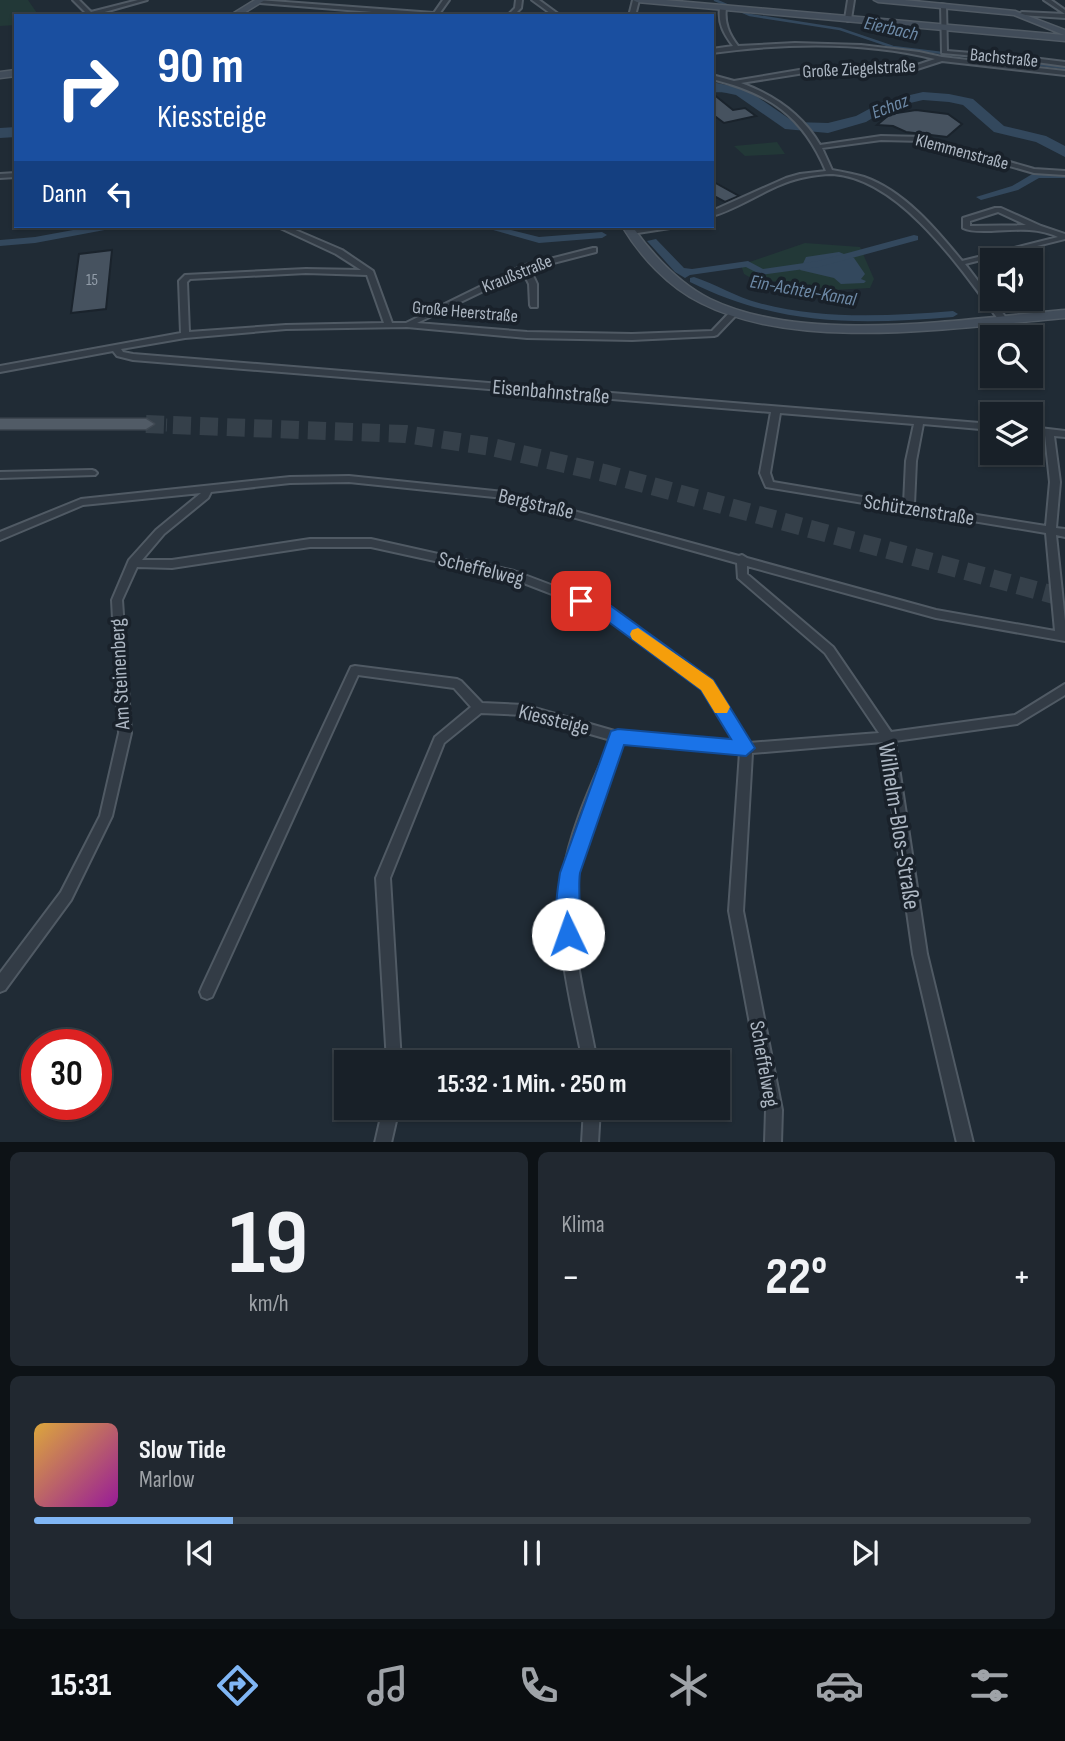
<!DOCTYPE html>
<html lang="de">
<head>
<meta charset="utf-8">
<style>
	body { margin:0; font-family:"Sofia Sans Condensed",sans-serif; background:#212830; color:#f1f3f6; height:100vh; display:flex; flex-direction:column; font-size:26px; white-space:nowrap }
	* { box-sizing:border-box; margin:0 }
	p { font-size:23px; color:#9fa3a8 }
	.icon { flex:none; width:38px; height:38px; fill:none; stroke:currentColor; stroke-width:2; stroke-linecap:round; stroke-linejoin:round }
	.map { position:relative; height:1142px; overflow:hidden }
	.panel { display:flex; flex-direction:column; gap:10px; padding:10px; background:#0d1216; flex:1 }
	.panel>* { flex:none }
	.guide { position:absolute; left:14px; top:14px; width:700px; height:214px; border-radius:0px; box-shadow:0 2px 5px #0004,0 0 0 2px #363e45; background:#1a4fa0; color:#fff; overflow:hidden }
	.tools { position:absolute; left:980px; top:248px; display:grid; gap:14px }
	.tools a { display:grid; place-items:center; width:63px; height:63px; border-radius:0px; background:#182028; box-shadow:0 2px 5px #0004,0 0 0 2px #363e45; font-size:35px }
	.speed { position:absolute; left:21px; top:1029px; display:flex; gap:14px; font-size:35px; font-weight:700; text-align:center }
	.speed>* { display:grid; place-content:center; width:91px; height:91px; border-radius:50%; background:#182028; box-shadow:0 2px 5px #0004,0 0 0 2px #363e45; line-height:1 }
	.speed .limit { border:10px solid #d22; background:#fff; color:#111 }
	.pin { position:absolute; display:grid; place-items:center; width:60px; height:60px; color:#fff; margin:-30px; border-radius:14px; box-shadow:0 4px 10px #0006 }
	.me { position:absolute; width:77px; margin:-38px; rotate:357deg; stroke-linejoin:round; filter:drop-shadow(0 0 5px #0008) }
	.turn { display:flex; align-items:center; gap:24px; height:147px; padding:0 28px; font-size:32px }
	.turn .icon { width:91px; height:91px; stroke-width:2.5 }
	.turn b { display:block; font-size:49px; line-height:60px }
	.then { display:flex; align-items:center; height:66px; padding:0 28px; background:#0003; gap:14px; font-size:26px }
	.big { font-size:52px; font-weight:700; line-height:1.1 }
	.panel .card { flex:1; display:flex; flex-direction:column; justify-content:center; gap:10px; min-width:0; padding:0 24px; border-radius:10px; background:#212830 }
	.panel .dial { align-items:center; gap:0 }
	.dial b { font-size:91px; line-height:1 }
	.song { display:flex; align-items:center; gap:21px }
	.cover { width:84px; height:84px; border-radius:10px; background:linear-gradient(135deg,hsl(40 70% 55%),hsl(300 70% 35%)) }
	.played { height:7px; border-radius:4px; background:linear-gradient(90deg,#80b6f5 20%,#363e45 20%) }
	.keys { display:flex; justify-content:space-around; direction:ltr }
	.heat { display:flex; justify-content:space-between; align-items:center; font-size:38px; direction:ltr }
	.panel .tiles { flex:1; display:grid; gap:10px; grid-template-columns:1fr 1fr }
	.card:last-child { grid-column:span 2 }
	.trip { position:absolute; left:334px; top:1050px; width:396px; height:70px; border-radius:0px; background:#182028; box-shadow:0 2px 5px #0004,0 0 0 2px #363e45; font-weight:700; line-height:70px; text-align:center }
	.tabs { display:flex; height:112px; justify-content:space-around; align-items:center; background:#0a0d10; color:#9fa3a8 }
	.tabs .icon { width:49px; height:49px }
	.tabs .on { color:#80b6f5 }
	.tabs b { font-size:32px; color:#f1f3f6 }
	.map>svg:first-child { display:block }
	.green { fill:#223837 }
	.water { fill:#33485d }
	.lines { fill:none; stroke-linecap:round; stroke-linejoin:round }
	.stream { stroke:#33485d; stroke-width:2.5 }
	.canal { fill:#33485d; fill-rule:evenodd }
	.river { fill:#33485d; fill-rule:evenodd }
	.building { fill:#46525f; stroke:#1a232c; stroke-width:2 }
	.primary-tunnel-far1 { stroke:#35404a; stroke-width:13; stroke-dasharray:13 7; stroke-linecap:butt }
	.primary-tunnel { stroke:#35404a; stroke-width:18; stroke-dasharray:18 9; stroke-linecap:butt }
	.minor-casing { stroke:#505a64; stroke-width:4 }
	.secondary-casing { stroke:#505a64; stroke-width:3 }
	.primary-casing { stroke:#3f4852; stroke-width:3 }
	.minor { fill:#333c46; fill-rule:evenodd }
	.secondary { fill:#414c59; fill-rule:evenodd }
	.primary { fill:#515b66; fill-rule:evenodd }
	.route { fill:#1a73e8; stroke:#114b97; stroke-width:2 }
	.slow { fill:#f59e0b }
	.labels { text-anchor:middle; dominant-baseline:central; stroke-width:7; stroke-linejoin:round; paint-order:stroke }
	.far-number-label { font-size:16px; fill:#939eaa }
	.far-street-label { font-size:18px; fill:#adb7c3; stroke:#19212a }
	.far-water-label { font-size:19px; font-style:italic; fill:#6e8aa7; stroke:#19212a }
	.street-label { font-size:21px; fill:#adb7c3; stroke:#19212a }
	.near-street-label { font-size:24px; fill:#adb7c3; stroke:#19212a }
</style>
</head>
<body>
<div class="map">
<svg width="1065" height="1143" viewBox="0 0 1065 1143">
	<rect width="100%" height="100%" fill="#202b35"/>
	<path class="green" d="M 0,0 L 28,0 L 39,16 L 16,16 L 16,25 L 0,26 Z
		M 777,142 L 785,154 L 745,156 L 734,146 Z
		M 805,243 L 860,247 L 874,279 L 870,288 L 834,290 L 751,278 L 744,274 L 741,265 Z"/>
	<path class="water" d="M 839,252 L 854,258 L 865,274 L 861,279 L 866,281 L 864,283 L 841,284 L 834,278 L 800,270 L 806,257 Z"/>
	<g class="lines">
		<path class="stream" d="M 715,0 L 750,15 L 840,29 L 893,47 L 1065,68
			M 712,91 L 735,91"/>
		<path class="canal" d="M 1065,172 L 1065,178 L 1039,178 L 1018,190 L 981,200 L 976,197 L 1012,186 L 1034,173 Z
			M 95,226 L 115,226 L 110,229 L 35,243 L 0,246 L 0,240 L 35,237 Z
			M 479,226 L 495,226 L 539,237 L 602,232 L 607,235 L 602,238 L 539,243 Z
			M 914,235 L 918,236 L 918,240 L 819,267 L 761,275 L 746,267 L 690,275 L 685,278 L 675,272 L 647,241 L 656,239 L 684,268 L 692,269 L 748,261 L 763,269 L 818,261 Z
			M 694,277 C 716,284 736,297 759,303 C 822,320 889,316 953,311 L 958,314 L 953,317 C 857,325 778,326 690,282 L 690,278 Z"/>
		<path class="river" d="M 712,82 L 746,89 L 794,122 L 828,123 L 856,116 L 884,101 L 923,92 L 949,94 L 973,99 L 1004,126 L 1046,136 L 1065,146 L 1065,157 L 1036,142 L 994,132 L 963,105 L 949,102 L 923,100 L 889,108 L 866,122 L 828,133 L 785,129 L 736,95 L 712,90 Z
			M 16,127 L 16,137 L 0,138 L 0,128 Z"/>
	</g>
	<path class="building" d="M 712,93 L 733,110 L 745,108 L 756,116 L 724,123 L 712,114 Z
		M 916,110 L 948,114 L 962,124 L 947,137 L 906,132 L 893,126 L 877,125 L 890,114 Z
		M 712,181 L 739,196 L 725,202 L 712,195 Z
		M 112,250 L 106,309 L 71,313 L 79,254 Z"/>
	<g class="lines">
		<path class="primary-tunnel-far1" d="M 146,424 L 167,425"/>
		<path class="primary-tunnel" d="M 146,424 L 405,434 L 492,447 L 604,473 L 1065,598"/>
		<defs>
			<path id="minor" d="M 73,0 L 79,0 L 91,12 L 138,0 L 147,0 L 94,15 L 95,16 L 89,16 Z
				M 258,0 L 434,13 L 443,0 L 449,0 L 439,14 L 449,16 L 422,16 L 260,3 Z
				M 516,0 L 522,0 L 521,8 L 513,16 L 507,16 L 515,8 Z
				M 532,0 L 539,0 L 561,16 L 554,16 Z
				M 633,0 L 639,0 L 635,16 L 629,16 Z
				M 848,0 L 854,0 L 851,19 L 848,21 L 845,19 Z
				M 1044,0 L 1051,0 L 1065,10 L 1065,14 Z
				M 941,4 L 946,5 L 947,51 L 996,55 L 999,57 L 998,58 L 942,53 Z
				M 723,6 L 726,8 C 724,23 729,34 738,46 L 795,43 L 861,45 L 919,52 L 942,57 L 1065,71 L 1065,75 L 942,61 L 911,71 L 817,71 L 741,83 C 774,95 802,114 820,145 L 881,136 L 923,137 L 1034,169 L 1065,171 L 1065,175 L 1034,173 L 923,141 L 881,140 L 822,148 L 832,170 C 843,172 854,174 864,177 C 904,191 936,229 962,261 L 1058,237 C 1037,227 1013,230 991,231 C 981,231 971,232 963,228 L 963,218 L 995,208 L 1001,208 L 1041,226 L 1065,234 L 1065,239 L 965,264 L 1007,319 L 1007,323 L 1001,323 C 963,272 902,179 833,174 C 823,174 810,176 801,178 C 770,185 743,207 712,216 L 712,211 L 786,178 L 800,174 L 826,171 C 803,116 769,93 712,79 L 712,75 L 734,81 L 817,67 L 911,67 L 935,59 C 864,41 785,43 712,53 L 712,49 L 733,46 C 724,34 718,24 720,8 ZM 998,212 L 1026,225 L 970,226 L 970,221 Z
				M 1022,12 L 1065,14 L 1065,18 L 1020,15 L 1019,14 Z
				M 1016,56 L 1065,62 L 1065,66 L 1014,59 L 1013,58 Z
				M 16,173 L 16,177 L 0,178 L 0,174 Z
				M 276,226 L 286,226 L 342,250 L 373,271 L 392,323 L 406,323 L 522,266 L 593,248 L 596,248 L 596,252 L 530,269 L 537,284 L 537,307 L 531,307 L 530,305 L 529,284 L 523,272 L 417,323 L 527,332 L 632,334 L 712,331 L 731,311 L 737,311 L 738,313 L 717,335 L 714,336 L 632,340 L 527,338 L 407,327 L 286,329 L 185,338 L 121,349 L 123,352 L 133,354 L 992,424 L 992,430 L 923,424 L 916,461 L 914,505 L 1046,526 L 1050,482 L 1045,435 L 1031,433 L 1031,427 L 1065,431 L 1065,437 L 1054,436 L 1060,482 L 1056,528 L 1065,529 L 1065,537 L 1056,535 L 1065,621 L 1065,641 L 936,618 L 747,566 L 747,574 L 833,647 L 891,732 L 1015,715 L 1065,684 L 1065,695 L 1017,724 L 895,741 L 927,954 L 973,1143 L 957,1143 L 913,954 L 883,742 L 752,753 L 743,911 L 782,1110 L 781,1143 L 765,1143 L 766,1110 L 729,911 L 740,752 L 622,742 C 604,785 583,829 576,875 C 566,937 586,1001 597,1062 L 583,1062 C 571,1002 553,938 563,876 C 570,829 592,784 611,740 L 524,715 L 481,713 L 444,743 L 390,878 L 401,1062 L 387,1062 L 376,878 L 435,737 L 471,707 L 454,688 L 358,675 L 212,997 L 207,999 L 202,997 L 200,992 L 202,987 L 351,667 L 355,666 L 457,679 L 461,681 L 482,703 L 524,705 L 618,732 L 736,742 L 703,688 L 601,613 L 508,577 L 371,547 L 310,547 L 172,568 L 137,567 L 122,600 L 131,733 L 112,816 L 71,900 L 5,990 L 0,992 L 0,973 L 61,892 L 100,816 L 119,733 L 112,600 L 129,560 L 156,530 L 201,493 L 83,505 L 0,540 L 0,532 L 81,499 L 290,477 L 349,476 L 504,492 L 739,556 L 742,555 L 747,558 L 936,610 L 1055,631 L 1046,533 L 766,487 L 760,473 L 771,412 L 133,360 L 117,356 L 113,351 L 0,372 L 0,366 L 181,333 L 179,281 L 185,275 L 306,269 L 361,270 L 336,254 ZM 306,273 L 367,275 L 384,323 L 286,325 L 189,332 L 187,282 L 190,279 ZM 780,413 L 914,424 L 906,461 L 904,504 L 773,482 L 770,473 ZM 349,482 L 504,498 L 737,563 L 738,578 L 825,653 L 879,733 L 749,743 L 711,682 L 609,607 L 514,571 L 371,539 L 310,539 L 172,560 L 142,560 L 164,534 L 208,498 L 211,492 L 290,483 Z
				M 657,226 L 674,226 L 670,228 L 631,234 L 627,232 L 631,230 Z
				M 92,470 L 95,471 L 97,473 L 95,475 L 0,478 L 0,472 Z
				M 383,1108 L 399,1108 L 391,1143 L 375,1143 Z
				M 584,1108 L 600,1108 L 598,1143 L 582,1143 Z"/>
			<path id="secondary" d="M 255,0 L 265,0 L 239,16 L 229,16 Z
				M 633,0 L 665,0 L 1064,35 L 1014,15 L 878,2 L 874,0 L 904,0 L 1015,11 L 1065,30 L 1065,41 L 637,2 Z
				M 16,70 L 16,76 L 0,78 L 0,72 Z
				M 622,226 L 632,226 C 652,254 678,283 710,299 C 805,345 962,319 1065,310 L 1065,318 C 958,327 799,353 701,303 C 668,287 640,256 622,226 Z"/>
			<path id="primary" d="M 0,419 L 146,419 L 154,424 L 146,429 L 0,429 Z"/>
		</defs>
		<use href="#minor" class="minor-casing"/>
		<use href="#secondary" class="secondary-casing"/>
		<use href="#primary" class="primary-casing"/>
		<use href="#minor" class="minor"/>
		<use href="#secondary" class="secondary"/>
		<use href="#primary" class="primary"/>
	</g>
	<path class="route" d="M 581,595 L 611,606 L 713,680 L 755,748 L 746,756 L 624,745 L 580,873 C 577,894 584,922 576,941 L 568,944 L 561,941 C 552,921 557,893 560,873 L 611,731 L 618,729 L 731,739 L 701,690 L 599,615 L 576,605 L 576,597 Z"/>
	<path class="slow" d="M 638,628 L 713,680 L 730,707 L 727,713 L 715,713 L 701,690 L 632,639 L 630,634 L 632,630 Z"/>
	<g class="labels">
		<g class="far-number-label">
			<text x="92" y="280">15</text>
		</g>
		<g class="far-street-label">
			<text transform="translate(1004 58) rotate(6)">Bachstraße</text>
			<text transform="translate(859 69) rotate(-3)">Große Ziegelstraße</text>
			<text transform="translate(962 152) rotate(15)">Klemmenstraße</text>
			<text transform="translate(517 274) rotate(-22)">Kraußstraße</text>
			<text transform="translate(465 312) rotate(5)">Große Heerstraße</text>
		</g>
		<g class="far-water-label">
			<text transform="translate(891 29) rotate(13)">Eierbach</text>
			<text transform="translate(890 107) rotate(-21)">Echaz</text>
			<text transform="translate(803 291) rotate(10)">Ein-Achtel-Kanal</text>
		</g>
		<g class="street-label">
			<text transform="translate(551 392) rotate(5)">Eisenbahnstraße</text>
			<text transform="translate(536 504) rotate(13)">Bergstraße</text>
			<text transform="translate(919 510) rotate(9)">Schützenstraße</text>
			<text transform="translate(481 569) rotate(14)">Scheffelweg</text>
			<text transform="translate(120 674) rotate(-93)">Am Steinenberg</text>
			<text transform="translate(554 720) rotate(14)">Kiessteige</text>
			<text transform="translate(764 1064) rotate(80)">Scheffelweg</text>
		</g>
		<g class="near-street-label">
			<text transform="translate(899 826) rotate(81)">Wilhelm-Blos-Straße</text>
		</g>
	</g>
</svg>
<div class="tools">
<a><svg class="icon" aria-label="sound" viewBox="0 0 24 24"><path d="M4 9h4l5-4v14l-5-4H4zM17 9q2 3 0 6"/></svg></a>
<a><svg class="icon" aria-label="search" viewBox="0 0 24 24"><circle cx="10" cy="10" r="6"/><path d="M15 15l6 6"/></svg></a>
<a><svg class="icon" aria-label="layers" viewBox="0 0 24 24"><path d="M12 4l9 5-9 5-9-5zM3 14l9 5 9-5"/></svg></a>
</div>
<div class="speed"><div class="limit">30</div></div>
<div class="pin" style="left:581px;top:601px;background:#d93025"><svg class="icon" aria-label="arrive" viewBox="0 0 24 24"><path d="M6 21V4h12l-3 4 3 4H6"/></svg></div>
<svg class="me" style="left:568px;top:934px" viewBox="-20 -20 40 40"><circle r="19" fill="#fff"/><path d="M0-13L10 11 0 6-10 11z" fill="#1a73e8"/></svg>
<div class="trip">15:32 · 1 Min. · 250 m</div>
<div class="guide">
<div class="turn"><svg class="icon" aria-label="right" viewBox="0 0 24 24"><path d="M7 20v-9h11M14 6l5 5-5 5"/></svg><div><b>90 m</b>Kiessteige</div></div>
<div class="then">Dann<svg class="icon" aria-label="left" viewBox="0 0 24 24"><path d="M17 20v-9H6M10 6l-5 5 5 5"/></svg></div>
</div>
</div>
<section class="panel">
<div class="tiles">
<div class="card dial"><b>19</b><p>km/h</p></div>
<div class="card"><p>Klima</p>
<div class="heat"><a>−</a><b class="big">22°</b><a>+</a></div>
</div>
<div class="card">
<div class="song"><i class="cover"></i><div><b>Slow Tide</b><p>Marlow</p></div></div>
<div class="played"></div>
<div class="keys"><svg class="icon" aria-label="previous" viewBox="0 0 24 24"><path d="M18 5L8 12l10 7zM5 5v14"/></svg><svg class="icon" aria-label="pause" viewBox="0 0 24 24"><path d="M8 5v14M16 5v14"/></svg><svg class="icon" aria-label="next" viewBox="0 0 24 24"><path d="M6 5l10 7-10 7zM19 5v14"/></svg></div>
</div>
</div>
</section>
<nav class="tabs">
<b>15:31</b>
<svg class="icon on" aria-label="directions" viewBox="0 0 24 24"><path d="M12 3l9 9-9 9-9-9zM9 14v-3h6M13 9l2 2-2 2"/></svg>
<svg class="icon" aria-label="music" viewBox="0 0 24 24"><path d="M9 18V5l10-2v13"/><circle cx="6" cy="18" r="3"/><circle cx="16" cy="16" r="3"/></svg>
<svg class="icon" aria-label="phone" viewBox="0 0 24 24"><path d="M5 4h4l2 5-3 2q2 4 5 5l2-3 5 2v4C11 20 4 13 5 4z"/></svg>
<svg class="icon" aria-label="climate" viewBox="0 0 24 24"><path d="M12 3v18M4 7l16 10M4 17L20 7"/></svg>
<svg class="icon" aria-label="car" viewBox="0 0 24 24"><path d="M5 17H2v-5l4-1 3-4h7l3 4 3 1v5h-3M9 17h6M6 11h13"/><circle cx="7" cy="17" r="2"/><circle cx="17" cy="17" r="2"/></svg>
<svg class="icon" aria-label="filters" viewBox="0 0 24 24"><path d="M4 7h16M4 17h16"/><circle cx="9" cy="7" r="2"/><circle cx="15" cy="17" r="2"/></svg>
</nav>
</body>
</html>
